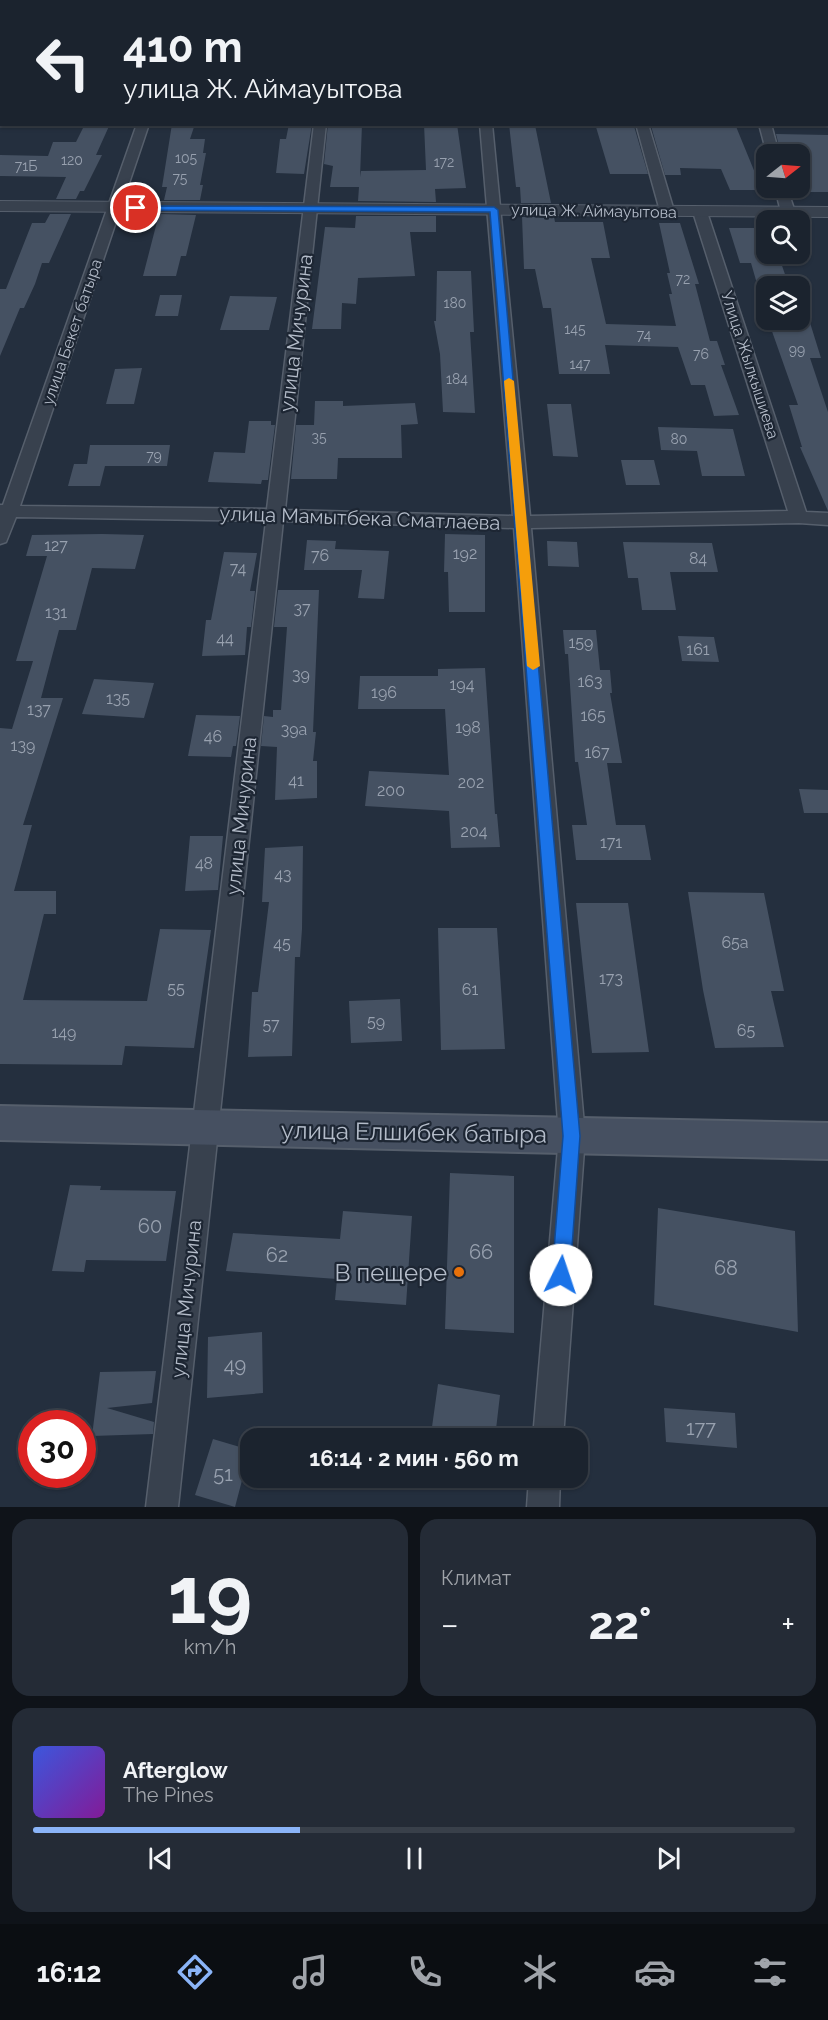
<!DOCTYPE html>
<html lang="ru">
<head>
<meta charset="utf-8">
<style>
	body { margin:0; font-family:Raleway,sans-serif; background:#242b36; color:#f1f3f6; height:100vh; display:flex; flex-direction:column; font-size:22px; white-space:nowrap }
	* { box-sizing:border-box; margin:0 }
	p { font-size:20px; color:#a0a4aa }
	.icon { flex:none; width:33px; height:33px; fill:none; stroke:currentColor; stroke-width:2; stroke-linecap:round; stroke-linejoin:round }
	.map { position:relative; height:1507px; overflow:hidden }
	.panel { display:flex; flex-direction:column; gap:12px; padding:12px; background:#0f1319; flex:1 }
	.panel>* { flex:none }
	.guide { position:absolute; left:0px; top:0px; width:828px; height:126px; box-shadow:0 2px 4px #0004,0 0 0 2px #39404a; background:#1b232e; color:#f1f3f6; overflow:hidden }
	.needle { width:39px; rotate:73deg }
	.controls { position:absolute; left:756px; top:144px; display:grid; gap:12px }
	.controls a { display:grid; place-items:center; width:54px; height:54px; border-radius:12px; background:#1b232e; box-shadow:0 2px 4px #0004,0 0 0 2px #39404a; font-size:30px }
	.speed { position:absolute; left:18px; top:1410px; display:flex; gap:12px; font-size:30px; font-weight:700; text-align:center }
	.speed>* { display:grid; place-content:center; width:78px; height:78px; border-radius:50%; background:#1b232e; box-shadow:0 2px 4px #0004,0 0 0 2px #39404a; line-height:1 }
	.speed .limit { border:9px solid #d22; background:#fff; color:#111 }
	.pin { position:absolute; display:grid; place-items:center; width:51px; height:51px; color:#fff; margin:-26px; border:3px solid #fff; border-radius:50%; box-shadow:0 2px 6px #0007 }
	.me { position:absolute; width:66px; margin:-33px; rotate:4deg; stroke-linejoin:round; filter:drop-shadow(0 0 4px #0008) }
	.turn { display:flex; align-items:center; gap:21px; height:126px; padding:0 24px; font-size:27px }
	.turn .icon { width:78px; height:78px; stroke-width:2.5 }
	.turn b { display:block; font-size:42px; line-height:51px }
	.big { font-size:45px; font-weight:700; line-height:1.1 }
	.panel .widget { flex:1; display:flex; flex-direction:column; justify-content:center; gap:9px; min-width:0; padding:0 21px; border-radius:18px; background:#242b36 }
	.panel .dial { align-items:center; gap:0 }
	.dial b { font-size:78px; line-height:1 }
	.song { display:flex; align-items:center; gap:18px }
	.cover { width:72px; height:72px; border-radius:9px; background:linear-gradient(135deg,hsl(230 70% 55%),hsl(290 70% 35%)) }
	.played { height:6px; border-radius:3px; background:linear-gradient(90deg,#8ab4f8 35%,#39404a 35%) }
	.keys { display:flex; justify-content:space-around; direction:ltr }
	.heat { display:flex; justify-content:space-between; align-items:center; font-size:33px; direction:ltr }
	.panel .tiles { flex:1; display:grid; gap:12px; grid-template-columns:1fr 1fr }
	.widget:last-child { grid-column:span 2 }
	.trip { position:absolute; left:240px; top:1428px; width:348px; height:60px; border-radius:18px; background:#1b232e; box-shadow:0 2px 4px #0004,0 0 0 2px #39404a; font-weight:700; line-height:60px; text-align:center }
	.menu { display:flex; height:96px; justify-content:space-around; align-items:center; background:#0b0e12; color:#a0a4aa }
	.menu .icon { width:42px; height:42px }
	.menu .active { color:#8ab4f8 }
	.menu b { font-size:27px; color:#f1f3f6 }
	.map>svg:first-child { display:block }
	.building { fill:#455162 }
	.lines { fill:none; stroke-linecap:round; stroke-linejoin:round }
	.service-casing { stroke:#565f6c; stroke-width:4 }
	.minor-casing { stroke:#565f6c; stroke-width:3 }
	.tertiary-casing { stroke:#565f6c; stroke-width:2 }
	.secondary-casing { stroke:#565f6c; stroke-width:4 }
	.service { fill:#38414e; fill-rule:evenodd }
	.minor { fill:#38414e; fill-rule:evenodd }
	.tertiary { fill:#38414e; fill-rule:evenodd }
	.secondary { fill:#465061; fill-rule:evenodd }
	.route { fill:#1a73e8; stroke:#114b97; stroke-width:1.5 }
	.slow { fill:#f59e0b }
	.food-dot { fill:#e8710a; stroke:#1d2633; stroke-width:2 }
	.labels { text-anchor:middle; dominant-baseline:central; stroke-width:4.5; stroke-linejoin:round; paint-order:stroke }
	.far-number-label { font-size:14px; fill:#98a1af }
	.far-street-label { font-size:16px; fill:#b4bcc9; stroke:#1d2633 }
	.number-label { font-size:16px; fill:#98a1af }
	.street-label { font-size:20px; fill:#b4bcc9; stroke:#1d2633 }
	.near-number-label { font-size:20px; fill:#98a1af }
	.near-street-label { font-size:24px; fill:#b4bcc9; stroke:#1d2633 }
	.near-poi-label { font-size:24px; fill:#b4bcc9; stroke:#1d2633; text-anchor:end }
</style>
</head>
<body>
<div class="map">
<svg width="828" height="1507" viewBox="0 0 828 1507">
	<rect width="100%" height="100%" fill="#242f3e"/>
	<path class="building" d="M 85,124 L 110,124 L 96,155 L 102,155 L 84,191 L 80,191 L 76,199 L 56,199 L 66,177 L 0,176 L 0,155 L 48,156 L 53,142 L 76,142 Z
		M 172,124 L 195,124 L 190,139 L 205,139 L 203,153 L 206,153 L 200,185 L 203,185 L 200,200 L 164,200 L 167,187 L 162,187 Z
		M 289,124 L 312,124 L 304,174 L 276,173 L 280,139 L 286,139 Z
		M 328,124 L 362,124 L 360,177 L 361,171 L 426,170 L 424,124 L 457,124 L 466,188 L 435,189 L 436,202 L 358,201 L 359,187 L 330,187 L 333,166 L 324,164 Z
		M 509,124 L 535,125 L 551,203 L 521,203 L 520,187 L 516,187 Z
		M 655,124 L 735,124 L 762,190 L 730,190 L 721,169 L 680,168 L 681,175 L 665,175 L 651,126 Z
		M 634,126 L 648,174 L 610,174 L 596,127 Z
		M 776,134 L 828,135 L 828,192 L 791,192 L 789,188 L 800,188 L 800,154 L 781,154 Z
		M 50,214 L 71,214 L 49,263 L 42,263 L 35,284 L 24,308 L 20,308 L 0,356 L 0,289 L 6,289 L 32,223 L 45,223 Z
		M 159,214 L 196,215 L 186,256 L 181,256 L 176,276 L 143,276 Z
		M 356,216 L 436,216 L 436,232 L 410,232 L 415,276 L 358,278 L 356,304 L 342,303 L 341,329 L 312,329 L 325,227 L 355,228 Z
		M 522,217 L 554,217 L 555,222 L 603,222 L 610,258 L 591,258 L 606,324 L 676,326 L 669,294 L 672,294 L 667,273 L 670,273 L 659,223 L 680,223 L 699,284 L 695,284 L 710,341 L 717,341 L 725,365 L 721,365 L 739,415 L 714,416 L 705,385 L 691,385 L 678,347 L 605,345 L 610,374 L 559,374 L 551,308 L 543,308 L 535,269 L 524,269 Z
		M 729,228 L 761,228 L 766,245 L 766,254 L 778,254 L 789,286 L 766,286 L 766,315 L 751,263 L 740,263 Z
		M 437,271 L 471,271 L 474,332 L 470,332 L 475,413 L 443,412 L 440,354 L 434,321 L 436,321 Z
		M 160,295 L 182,295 L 178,316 L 155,316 Z
		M 230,296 L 277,297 L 269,330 L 220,330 Z
		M 800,297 L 802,297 L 821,358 L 810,358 L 828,412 L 828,511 L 800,447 L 802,447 L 789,405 L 798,405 L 768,320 L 800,320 Z
		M 142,368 L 134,404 L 106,404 L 115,369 Z
		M 315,401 L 343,401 L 343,406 L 415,403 L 418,424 L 401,425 L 402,458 L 338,458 L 337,479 L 291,479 L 296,425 L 314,425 Z
		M 547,404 L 571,404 L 578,457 L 553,456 Z
		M 249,421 L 271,421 L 271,425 L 275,425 L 268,480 L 262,480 L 261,484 L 208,482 L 214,452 L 245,453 Z
		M 658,427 L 733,429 L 745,476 L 702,476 L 697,451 L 661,450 Z
		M 90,445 L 170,445 L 167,466 L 105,466 L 100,486 L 68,486 L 74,464 L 87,464 Z
		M 621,460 L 654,460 L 660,485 L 626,485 Z
		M 102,534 L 144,535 L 135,569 L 92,568 L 76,630 L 59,630 L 41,698 L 63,698 L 23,825 L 32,825 L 14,891 L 56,891 L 56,914 L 44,914 L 23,1000 L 147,1001 L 160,929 L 211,930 L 194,1048 L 125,1046 L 122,1065 L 0,1064 L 0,728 L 12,729 L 33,661 L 16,661 L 47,556 L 26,556 L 32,535 Z
		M 445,534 L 485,535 L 485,612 L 449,612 L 448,572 L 444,572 Z
		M 307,540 L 336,541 L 335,549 L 389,551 L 384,599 L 358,598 L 362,570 L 304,570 Z
		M 547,541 L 577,542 L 579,567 L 548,566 Z
		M 623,542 L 712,543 L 718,572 L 670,572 L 676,610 L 642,610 L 638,578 L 628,578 Z
		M 224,552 L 257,553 L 250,591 L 255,591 L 251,627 L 247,627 L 245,655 L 202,656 L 206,620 L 211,620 Z
		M 278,590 L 319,590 L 313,732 L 316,732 L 313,761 L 317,761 L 317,798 L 275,800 L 277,747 L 261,746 L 264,716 L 273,717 L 273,710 L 281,710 L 287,627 L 274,627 Z
		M 563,630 L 596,630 L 600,670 L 610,670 L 612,693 L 610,693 L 622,763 L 607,763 L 616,825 L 645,825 L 651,860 L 576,860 L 572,825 L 587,825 L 578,762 L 575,762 L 568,654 L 565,654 Z
		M 678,636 L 714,637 L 719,662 L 682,661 Z
		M 485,668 L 495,814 L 497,814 L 500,847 L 451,848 L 449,811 L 365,806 L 369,771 L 449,775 L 445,709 L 358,709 L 360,676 L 438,676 L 438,669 Z
		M 94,679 L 154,683 L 144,718 L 82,714 Z
		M 196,715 L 240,716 L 236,746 L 233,746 L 231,757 L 188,756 Z
		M 799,789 L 828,790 L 828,813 L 804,813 Z
		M 190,836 L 223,836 L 218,890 L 185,891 Z
		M 303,846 L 302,929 L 300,957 L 295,957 L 292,1056 L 248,1057 L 252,992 L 258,992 L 269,902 L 262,902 L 265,848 Z
		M 688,892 L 764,893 L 784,991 L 771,991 L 784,1047 L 715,1048 L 703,990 Z
		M 576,903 L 628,903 L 649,1052 L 592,1053 Z
		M 438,928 L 497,928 L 505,1049 L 441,1050 Z
		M 400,999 L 402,1041 L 351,1043 L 349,1001 Z
		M 450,1173 L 514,1176 L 514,1333 L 445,1329 Z
		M 70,1185 L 101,1186 L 100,1190 L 176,1191 L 166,1261 L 86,1260 L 84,1272 L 52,1271 Z
		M 658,1208 L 795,1231 L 798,1332 L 654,1305 Z
		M 343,1211 L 412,1216 L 406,1305 L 335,1300 L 337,1279 L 226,1271 L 233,1233 L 340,1239 Z
		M 262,1332 L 263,1393 L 207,1398 L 208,1337 Z
		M 156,1371 L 152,1403 L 107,1408 L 154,1422 L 153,1434 L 92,1436 L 100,1372 Z
		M 438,1384 L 500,1395 L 495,1438 L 457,1438 L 431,1434 Z
		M 664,1408 L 735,1413 L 737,1448 L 666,1442 Z
		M 213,1439 L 250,1450 L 235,1507 L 195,1495 Z"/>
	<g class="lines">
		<defs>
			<path id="service" d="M 633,0 L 639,0 L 639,2 L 634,2 Z"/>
			<path id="minor" d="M 181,0 L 191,0 L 180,2 Z
				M 331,0 L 341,0 L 341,2 L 331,2 Z
				M 469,0 L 479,0 L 479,2 L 469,2 Z
				M 0,19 L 2,19 L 2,25 L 0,25 Z
				M 826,25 L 828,25 L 828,31 L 826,31 Z
				M 0,70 L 2,70 L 0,78 Z
				M 826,76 L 828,76 L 828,83 L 826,83 Z
				M 137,124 L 149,124 L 20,506 L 267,509 L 314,124 L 326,124 L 285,510 L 513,516 L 480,124 L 492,124 L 530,516 L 788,511 L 693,212 L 700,208 L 707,212 L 806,512 L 828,513 L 828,525 L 799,523 L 531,528 L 585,1136 L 563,1438 L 533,1438 L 559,1136 L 514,528 L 283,521 L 178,1507 L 146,1507 L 266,521 L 16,517 L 6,542 L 0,544 L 0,505 L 3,505 Z
				M 636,124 L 648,124 L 674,211 L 672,214 L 662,214 L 660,211 Z
				M 759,124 L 771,124 L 779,154 L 767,154 Z
				M 775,188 L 787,188 L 795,212 L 793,215 L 783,215 L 781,212 Z
				M 529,1478 L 560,1478 L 559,1507 L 527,1507 Z"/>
			<path id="tertiary" d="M 0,201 L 828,207 L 828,217 L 0,211 Z"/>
			<path id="secondary" d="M 0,1106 L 828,1123 L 828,1159 L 0,1140 Z"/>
		</defs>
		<use href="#service" class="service-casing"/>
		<use href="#minor" class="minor-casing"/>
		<use href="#tertiary" class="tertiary-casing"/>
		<use href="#secondary" class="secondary-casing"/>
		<use href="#service" class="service"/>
		<use href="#minor" class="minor"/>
		<use href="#tertiary" class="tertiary"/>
		<use href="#secondary" class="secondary"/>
	</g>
	<path class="route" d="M 133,206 L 494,207 L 498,210 L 580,1136 L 570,1275 L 567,1282 L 561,1285 L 554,1282 L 552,1275 L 563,1136 L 490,212 L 136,210 L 133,209 Z"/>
	<path class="slow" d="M 509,378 L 514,381 L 540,666 L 533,670 L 527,666 L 504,381 Z"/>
	<circle class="food-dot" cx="459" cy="1272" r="6"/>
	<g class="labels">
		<g class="far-number-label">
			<text x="186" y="158">105</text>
			<text x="72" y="160">120</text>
			<text x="444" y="162">172</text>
			<text x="26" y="166">71Б</text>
			<text x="180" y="178">75</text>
			<text x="683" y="279">72</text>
			<text x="455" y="303">180</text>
			<text x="575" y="329">145</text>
			<text x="644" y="335">74</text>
			<text x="797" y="350">99</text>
			<text x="701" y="354">76</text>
			<text x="580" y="364">147</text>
			<text x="457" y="379">184</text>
			<text x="319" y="437">35</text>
			<text x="679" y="439">80</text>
			<text x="154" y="456">79</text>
		</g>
		<g class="far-street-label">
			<text transform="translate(594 211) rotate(1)">улица Ж. Аймауытова</text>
			<text transform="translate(72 332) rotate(-71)">улица Бекет батыра</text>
			<text transform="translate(750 365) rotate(72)">Улица Жылкышиева</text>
		</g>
		<g class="number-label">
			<text x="56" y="545">127</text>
			<text x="465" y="553">192</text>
			<text x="320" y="555">76</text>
			<text x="698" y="558">84</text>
			<text x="238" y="568">74</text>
			<text x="302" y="608">37</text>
			<text x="56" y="612">131</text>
			<text x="225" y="638">44</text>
			<text x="581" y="642">159</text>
			<text x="698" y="649">161</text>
			<text x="301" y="674">39</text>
			<text x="590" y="681">163</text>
			<text x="462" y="684">194</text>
			<text x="384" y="692">196</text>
			<text x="118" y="698">135</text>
			<text x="39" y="709">137</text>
			<text x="593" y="715">165</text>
			<text x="468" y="727">198</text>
			<text x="294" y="729">39а</text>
			<text x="213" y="736">46</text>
			<text x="23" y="745">139</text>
			<text x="597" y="752">167</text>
			<text x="296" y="780">41</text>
			<text x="471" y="782">202</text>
			<text x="391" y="790">200</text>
			<text x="474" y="831">204</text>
			<text x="611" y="842">171</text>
			<text x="204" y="863">48</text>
			<text x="283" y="874">43</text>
			<text x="735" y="942">65а</text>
			<text x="282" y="943">45</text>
			<text x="611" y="978">173</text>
			<text x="176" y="988">55</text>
			<text x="470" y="989">61</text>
			<text x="376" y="1021">59</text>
			<text x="271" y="1024">57</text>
			<text x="746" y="1030">65</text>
			<text x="64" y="1032">149</text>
		</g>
		<g class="street-label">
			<text transform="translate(296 333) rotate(-83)">улица Мичурина</text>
			<text transform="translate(360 518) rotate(2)">улица Мамытбека Сматлаева</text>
			<text transform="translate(241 816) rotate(-84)">улица Мичурина</text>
			<text transform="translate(186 1299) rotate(-84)">улица Мичурина</text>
		</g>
		<g class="near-number-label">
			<text x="150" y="1226">60</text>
			<text x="481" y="1252">66</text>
			<text x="277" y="1255">62</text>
			<text x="726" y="1268">68</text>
			<text x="235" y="1365">49</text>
			<text x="701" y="1428">177</text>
			<text x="223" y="1474">51</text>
		</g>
		<g class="near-street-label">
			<text transform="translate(414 1132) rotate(1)">улица Елшибек батыра</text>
		</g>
		<g class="near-poi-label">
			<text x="447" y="1272">В пещере</text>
		</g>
	</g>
</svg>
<div class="controls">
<a><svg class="needle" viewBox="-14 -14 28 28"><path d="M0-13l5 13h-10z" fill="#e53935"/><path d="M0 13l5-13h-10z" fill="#a0a4aa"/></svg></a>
<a><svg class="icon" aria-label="search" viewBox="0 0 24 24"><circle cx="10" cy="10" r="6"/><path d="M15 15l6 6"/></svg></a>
<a><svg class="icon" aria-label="layers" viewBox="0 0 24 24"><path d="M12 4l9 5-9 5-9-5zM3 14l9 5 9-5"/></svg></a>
</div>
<div class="speed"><div class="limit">30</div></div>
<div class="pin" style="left:136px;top:208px;background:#d93025"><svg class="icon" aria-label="arrive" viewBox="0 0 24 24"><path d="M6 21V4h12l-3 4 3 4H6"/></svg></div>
<svg class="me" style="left:561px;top:1275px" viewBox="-20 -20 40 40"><circle r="19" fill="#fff"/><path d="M0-13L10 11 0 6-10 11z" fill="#1a73e8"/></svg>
<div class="trip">16:14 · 2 мин · 560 m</div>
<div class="guide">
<div class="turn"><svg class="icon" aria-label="left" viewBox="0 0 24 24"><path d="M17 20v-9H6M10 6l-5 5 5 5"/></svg><div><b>410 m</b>улица Ж. Аймауытова</div></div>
</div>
</div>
<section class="panel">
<div class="tiles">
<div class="widget dial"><b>19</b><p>km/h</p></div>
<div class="widget"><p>Климат</p>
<div class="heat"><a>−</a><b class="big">22°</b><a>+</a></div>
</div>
<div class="widget">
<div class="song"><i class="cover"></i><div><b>Afterglow</b><p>The Pines</p></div></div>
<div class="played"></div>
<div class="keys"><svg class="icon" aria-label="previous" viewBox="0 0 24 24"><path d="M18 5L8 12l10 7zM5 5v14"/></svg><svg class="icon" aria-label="pause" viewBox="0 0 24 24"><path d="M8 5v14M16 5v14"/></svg><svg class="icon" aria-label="next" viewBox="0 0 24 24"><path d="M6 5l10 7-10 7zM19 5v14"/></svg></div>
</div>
</div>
</section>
<nav class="menu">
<b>16:12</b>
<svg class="icon active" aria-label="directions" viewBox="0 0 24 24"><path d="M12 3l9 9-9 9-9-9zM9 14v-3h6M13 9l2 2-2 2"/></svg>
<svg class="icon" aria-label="music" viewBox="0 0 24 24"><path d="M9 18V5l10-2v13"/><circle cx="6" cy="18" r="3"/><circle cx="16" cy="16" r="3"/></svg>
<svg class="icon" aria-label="phone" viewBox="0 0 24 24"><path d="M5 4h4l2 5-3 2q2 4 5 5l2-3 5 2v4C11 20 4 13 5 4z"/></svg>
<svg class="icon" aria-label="climate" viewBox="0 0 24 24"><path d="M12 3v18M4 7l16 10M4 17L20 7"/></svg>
<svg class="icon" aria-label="car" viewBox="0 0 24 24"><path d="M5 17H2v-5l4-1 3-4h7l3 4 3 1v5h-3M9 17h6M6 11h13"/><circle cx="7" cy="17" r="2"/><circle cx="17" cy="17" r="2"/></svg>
<svg class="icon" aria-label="filters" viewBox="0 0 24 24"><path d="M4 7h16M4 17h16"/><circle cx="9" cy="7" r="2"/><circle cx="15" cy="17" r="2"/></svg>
</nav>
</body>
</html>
